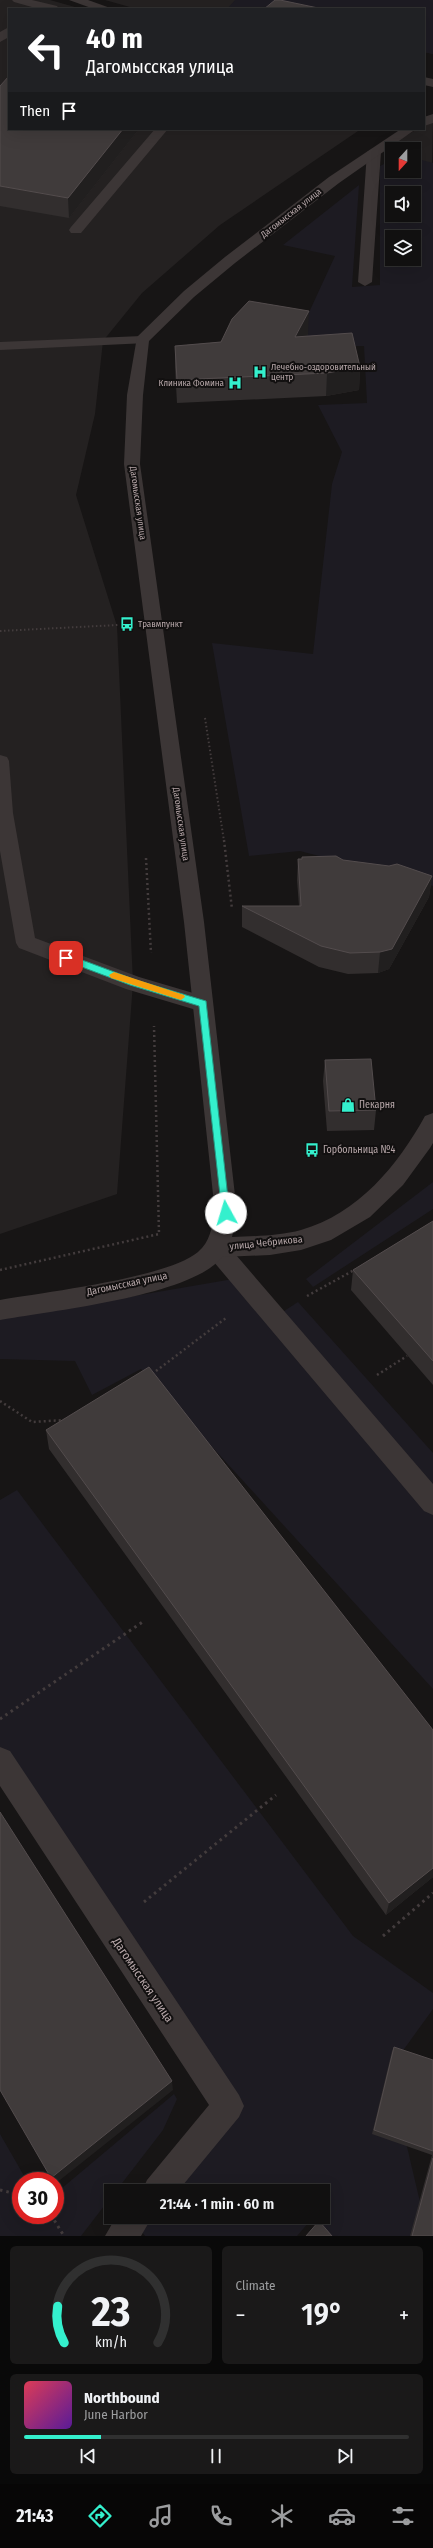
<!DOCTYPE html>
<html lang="en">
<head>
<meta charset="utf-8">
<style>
	body { margin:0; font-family:"Fira Sans Condensed",sans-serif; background:#1a1919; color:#f1f3f6; height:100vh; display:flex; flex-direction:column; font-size:15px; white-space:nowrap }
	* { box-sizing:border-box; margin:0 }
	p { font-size:13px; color:#9c9d9f }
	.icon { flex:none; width:22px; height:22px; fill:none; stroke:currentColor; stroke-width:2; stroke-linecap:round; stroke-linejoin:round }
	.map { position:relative; height:2236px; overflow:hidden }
	.details { display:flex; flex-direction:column; gap:10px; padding:10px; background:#090909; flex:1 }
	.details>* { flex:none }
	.banner { position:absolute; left:8px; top:8px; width:417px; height:122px; border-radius:0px; box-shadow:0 4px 16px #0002,0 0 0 1px #303030; background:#202124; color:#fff; overflow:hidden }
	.needle { width:26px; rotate:201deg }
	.fabs { position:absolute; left:385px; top:142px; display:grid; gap:8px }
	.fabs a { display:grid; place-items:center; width:36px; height:36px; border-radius:0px; background:#111010; box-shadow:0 4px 16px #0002,0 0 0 1px #303030; font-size:20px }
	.speed { position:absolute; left:12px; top:2172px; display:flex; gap:8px; font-size:20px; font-weight:700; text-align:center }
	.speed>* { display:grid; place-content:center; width:52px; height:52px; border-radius:50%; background:#111010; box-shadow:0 4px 16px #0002,0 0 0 1px #303030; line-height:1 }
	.speed .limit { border:6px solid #d22; background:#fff; color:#111 }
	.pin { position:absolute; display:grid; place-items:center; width:34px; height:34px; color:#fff; margin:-17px; border-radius:8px; box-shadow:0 2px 6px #0006 }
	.me { position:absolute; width:44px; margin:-22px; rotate:354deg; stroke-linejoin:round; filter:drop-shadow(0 0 3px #0008) }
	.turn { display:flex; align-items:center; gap:14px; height:84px; padding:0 12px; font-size:18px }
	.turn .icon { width:52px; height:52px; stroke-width:2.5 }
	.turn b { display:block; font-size:28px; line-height:34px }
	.then { display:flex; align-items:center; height:38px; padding:0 12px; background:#0003; gap:8px; font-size:15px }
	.big { font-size:30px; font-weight:600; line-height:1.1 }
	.details .card { flex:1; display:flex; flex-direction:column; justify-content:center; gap:6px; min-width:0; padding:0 14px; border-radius:6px; background:#1a1919 }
	.details .dial { align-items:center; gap:0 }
	.dial svg { height:104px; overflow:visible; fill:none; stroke:#303030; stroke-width:7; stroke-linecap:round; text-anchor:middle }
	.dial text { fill:#f1f3f6; stroke:none }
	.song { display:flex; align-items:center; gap:12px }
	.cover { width:48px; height:48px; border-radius:6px; background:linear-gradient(135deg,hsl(350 70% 55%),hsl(270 70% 35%)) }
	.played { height:4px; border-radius:2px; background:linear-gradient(90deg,#34f0cd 20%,#303030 20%) }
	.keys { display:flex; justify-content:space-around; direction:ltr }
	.heat { display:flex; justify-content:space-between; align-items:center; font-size:22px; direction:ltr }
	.details .tiles { flex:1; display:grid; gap:10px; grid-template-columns:1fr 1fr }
	.card:last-child { grid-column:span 2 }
	.trip { position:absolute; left:104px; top:2184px; width:226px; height:40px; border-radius:0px; background:#111010; box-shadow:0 4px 16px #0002,0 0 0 1px #303030; font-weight:600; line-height:40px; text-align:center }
	.tabs { display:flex; height:64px; justify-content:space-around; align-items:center; background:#070606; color:#9c9d9f }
	.tabs .icon { width:28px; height:28px }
	.tabs .active { color:#34f0cd }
	.tabs b { font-size:18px; color:#f1f3f6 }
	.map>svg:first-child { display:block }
	.built { fill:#242121 }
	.green { fill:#1d1b22; fill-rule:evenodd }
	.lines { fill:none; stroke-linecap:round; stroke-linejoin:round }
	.path-far2 { stroke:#433c3d; stroke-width:2; stroke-dasharray:1.5 2.5; stroke-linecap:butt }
	.path-far1 { stroke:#433c3d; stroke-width:2.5; stroke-dasharray:2 3; stroke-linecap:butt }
	.path { stroke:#433c3d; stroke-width:3; stroke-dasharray:2.5 4; stroke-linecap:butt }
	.lane { fill:#3c3636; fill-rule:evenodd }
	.street { fill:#3c3636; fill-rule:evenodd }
	.wall { fill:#322e2e }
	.shaded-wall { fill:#211f1f }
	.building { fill:#403b3b; stroke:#534c4d }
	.route { fill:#34f0cd; stroke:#229c85 }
	.slow { fill:#f59e0b }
	.labels { text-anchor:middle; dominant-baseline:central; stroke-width:4; stroke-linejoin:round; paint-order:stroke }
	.far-street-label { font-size:9px; fill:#b7a7a9; stroke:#121010 }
	.far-poi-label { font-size:9px; fill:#b7a7a9; stroke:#121010; text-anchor:start }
	.poi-label { font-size:10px; fill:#b7a7a9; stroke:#121010; text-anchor:start }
	.street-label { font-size:10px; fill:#b7a7a9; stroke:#121010 }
	.near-street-label { font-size:12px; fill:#b7a7a9; stroke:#121010 }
</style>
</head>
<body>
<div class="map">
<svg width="433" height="2236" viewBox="0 0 433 2236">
	<rect width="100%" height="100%" fill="#171515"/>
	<path class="built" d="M 0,0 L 50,0 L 82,9 L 9,9 L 9,129 L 361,129 L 220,225 L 142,293 L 103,341 L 95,414 L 76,495 L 117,626 L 133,983 L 117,1194 L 0,1234 Z
		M 105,0 L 433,0 L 433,54 L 424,52 L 424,9 L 137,9 Z
		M 433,120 L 432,164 L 414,158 L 414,149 L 392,149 L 392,152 L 384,149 L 417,129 L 424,129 L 424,125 Z"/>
	<path class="green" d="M 235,0 L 433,0 L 433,54 L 424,52 L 424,9 L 227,9 Z
		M 414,158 L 433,163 L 433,886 L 300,851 L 249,856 L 212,643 L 313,654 L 332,484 L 342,452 L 318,405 L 367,403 L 364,346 L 308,346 L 305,321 L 335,256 L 283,245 L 359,185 L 352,287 L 380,285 L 380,166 L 392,160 L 392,171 L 414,171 ZM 392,193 L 414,193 L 414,215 L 392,215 ZM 392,237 L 414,237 L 414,259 L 392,259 Z
		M 433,1182 L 433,1209 L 313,1287 L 306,1279 Z
		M 239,1278 L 433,1505 L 433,1689 L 141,1369 L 92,1395 L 75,1361 L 0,1359 L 0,1319 Z
		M 298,1302 L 433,1453 L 433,1489 L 281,1313 Z
		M 17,1490 L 353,1936 L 433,1993 L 433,2009 L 389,2070 L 428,2236 L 326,2236 L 319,2227 L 309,2222 L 297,2236 L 145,2236 L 140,2229 L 151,2217 L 323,2217 L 323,2191 L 173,2191 L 242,2110 L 0,1751 L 0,1500 Z
		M 174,2094 L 177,2099 L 163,2130 L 116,2191 L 111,2191 L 111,2197 L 81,2236 L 0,2236 L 0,2134 L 27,2181 L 21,2181 L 21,2215 L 55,2215 L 55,2194 Z"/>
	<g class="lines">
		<path class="path-far2" d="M 0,631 L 118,625
			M 205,718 L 224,841"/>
		<path class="path-far1" d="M 224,840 L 232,909
			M 146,858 L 151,953
			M 0,1270 L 159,1234 L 154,1026
			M 307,1296 L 356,1269
			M 152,1374 L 226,1318
			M 377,1375 L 407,1356
			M 0,1401 L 32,1422 L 65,1420"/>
		<path class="path" d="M 0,1719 L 144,1621
			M 144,1902 L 276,1795
			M 383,1936 L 433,1893
			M 0,2190 L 21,2195
			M 51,2215 L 64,2236"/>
		<path class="lane" d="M 12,0 L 32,0 L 57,6 L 59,9 L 39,9 L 14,2 Z
			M 69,0 L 88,0 L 113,9 L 94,9 Z
			M 9,27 L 9,37 L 0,42 L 0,32 Z
			M 424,77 L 433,79 L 433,87 L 424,85 Z
			M 155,129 L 168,129 L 81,233 L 71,233 L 69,230 L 71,227 Z
			M 374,148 L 381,152 L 372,282 L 365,286 L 358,282 L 367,152 Z
			M 142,336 L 149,340 L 147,343 L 0,350 L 0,342 Z
			M 0,755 L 7,757 L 9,761 L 13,813 L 35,938 L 139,977 L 210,998 L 213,1004 L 210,1010 L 203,1012 L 126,989 L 19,948 L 16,943 L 0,851 Z
			M 216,1238 L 224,1241 L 433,1484 L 433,1515 L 424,1511 L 208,1255 L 204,1248 L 208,1241 Z
			M 0,1747 L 10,1751 L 239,2095 L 244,2106 L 239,2117 L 178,2191 L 142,2191 L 147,2180 L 209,2105 L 0,1786 Z
			M 116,2217 L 152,2217 L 141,2236 L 105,2236 Z"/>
		<path class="street" d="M 433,114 L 433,123 L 424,126 L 424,117 Z
			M 401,129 L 416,129 L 339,183 L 235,263 L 194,297 L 149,341 L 143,395 L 140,464 L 204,922 L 237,1213 L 232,1237 C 255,1236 279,1236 301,1230 C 358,1214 398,1165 425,1116 L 433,1113 L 433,1143 L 430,1148 L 403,1185 L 370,1217 L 331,1240 L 301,1250 L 270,1255 L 222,1257 C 193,1296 49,1311 0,1320 L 0,1300 C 45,1292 167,1278 198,1252 C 210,1242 212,1227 215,1213 L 184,922 L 124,464 L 127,395 L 137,337 L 184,291 L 225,257 L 329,177 Z"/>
	</g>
	<path class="wall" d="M 0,86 L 139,129 L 69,218 L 0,206 Z
		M 308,334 L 307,336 L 360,367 L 359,390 L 326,396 L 177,403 L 175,368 L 175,346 L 221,342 Z
		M 298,859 L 343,860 L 432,876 L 429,897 L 389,969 L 378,973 L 348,974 L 319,967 L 242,927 L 242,906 L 299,906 L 297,880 Z
		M 325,1060 L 376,1110 L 374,1130 L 327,1131 L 323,1081 Z
		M 433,1221 L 433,1385 L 351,1290 L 353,1270 Z
		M 46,1430 L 433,1877 L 386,1915 L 49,1449 Z
		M 394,2047 L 433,2060 L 433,2236 L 410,2236 L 432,2155 L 372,2134 L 392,2051 Z"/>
	<path class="shaded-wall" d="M 123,129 L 139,129 L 69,218 L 68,198 Z
		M 309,311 L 308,334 L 294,360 L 295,337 Z
		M 360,367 L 359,390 L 326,396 L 327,373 Z
		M 432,876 L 429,897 L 389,969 L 378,973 L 380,952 Z
		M 433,1868 L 433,1877 L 386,1915 L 389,1903 Z
		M 172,2081 L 173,2090 L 55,2184 L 55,2181 L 53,2181 L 51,2178 Z"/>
	<path class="building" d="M 275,0 L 280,0 L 323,9 L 264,9 Z
		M 9,76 L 9,129 L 123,129 L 68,198 L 0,186 L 0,86 Z
		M 249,301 L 309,311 L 295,337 L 352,333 L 360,367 L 327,373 L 177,380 L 175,346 L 221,342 L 232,319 Z
		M 336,856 L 343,860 L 389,866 L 397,864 L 432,876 L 392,949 L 380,952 L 350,953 L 321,946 L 242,906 L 301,906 L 298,859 L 302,859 L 302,857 Z
		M 371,1059 L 376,1110 L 329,1111 L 325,1060 Z
		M 433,1221 L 433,1361 L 353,1270 Z
		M 149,1367 L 433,1730 L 433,1868 L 389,1903 L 46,1430 Z
		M 0,1812 L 172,2081 L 51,2178 L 0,2090 Z
		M 394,2047 L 433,2060 L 433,2151 L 374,2130 Z
		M 433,2158 L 433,2236 L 412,2236 Z
		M 319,2221 L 332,2236 L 306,2236 Z"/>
	<path class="route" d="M 66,954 L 136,980 L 206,1001 L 230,1216 L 226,1217 L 222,1213 L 199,1006 L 130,985 L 63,960 L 63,955 Z"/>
	<path class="slow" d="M 114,972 L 184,995 L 185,997 L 181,1000 L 111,978 L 109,975 Z"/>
	<defs>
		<symbol id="hospital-bare" viewBox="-9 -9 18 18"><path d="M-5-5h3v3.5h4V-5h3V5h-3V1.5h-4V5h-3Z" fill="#34f0cd" stroke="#121010" stroke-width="2.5" paint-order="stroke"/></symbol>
		<symbol id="bus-bare" viewBox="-9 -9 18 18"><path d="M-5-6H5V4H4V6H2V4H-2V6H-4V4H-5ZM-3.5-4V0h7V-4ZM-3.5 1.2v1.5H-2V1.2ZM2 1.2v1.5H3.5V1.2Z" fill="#34f0cd" stroke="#121010" stroke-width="2.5" paint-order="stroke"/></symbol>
		<symbol id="shop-bare" viewBox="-9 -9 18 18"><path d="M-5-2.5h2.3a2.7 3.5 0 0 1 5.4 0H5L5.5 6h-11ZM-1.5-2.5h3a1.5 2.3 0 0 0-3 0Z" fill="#34f0cd" stroke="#121010" stroke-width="2.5" paint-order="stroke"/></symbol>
	</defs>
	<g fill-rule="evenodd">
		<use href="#hospital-bare" x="250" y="362" width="20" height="20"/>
		<use href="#hospital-bare" x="225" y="373" width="20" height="20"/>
		<use href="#bus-bare" x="117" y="614" width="20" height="20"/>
		<use href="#shop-bare" x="338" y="1095" width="20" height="20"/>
		<use href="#bus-bare" x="302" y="1140" width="20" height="20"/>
	</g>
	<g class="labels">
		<g class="far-street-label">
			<text transform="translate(291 213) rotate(-38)">Дагомысская улица</text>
			<text transform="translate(138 503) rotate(82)">Дагомысская улица</text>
			<text transform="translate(181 824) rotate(82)">Дагомысская улица</text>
		</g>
		<g class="far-poi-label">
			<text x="271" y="367">Лечебно-оздоровительный<tspan x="271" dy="10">центр</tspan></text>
			<text x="224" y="383" text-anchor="end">Клиника Фомина</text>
			<text x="138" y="624">Травмпункт</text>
		</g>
		<g class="poi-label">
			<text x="359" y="1105">Пекарня</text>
			<text x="323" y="1150">Горбольница №4</text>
		</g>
		<g class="street-label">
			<text transform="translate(266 1243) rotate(-6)">улица Чебрикова</text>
			<text transform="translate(127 1284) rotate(-12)">Дагомысская улица</text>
		</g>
		<g class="near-street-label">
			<text transform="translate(143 1980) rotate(56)">Дагомысская улица</text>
		</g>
	</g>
</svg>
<div class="fabs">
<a><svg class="needle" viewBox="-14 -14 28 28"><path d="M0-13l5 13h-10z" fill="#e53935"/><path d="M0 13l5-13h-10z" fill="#9c9d9f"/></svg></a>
<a><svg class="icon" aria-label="sound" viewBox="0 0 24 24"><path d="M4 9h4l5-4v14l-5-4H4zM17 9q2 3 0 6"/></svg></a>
<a><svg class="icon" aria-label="layers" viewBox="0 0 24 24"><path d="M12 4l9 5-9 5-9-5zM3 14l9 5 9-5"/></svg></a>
</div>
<div class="speed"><div class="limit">30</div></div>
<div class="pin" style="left:66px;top:958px;background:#d93025"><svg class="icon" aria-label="arrive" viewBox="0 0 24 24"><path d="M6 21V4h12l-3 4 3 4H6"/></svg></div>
<svg class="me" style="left:226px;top:1213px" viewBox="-20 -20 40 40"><circle r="19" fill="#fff"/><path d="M0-13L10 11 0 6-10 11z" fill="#34f0cd"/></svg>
<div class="trip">21:44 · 1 min · 60 m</div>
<div class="banner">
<div class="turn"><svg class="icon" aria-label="left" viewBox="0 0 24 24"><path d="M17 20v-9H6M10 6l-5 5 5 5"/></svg><div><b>40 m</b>Дагомысская улица</div></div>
<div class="then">Then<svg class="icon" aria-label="arrive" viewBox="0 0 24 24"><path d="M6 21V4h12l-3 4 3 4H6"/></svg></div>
</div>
</div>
<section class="details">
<div class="tiles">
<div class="card dial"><svg viewBox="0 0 100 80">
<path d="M14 69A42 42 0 1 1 86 69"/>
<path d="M14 69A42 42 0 0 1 9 41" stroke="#34f0cd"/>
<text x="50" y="56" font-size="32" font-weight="700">23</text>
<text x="50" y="72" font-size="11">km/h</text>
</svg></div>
<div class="card"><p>Climate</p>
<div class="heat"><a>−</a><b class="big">19°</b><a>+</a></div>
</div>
<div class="card">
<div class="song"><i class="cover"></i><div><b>Northbound</b><p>June Harbor</p></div></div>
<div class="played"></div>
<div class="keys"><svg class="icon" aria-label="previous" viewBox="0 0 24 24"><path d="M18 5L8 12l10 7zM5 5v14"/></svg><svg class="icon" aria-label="pause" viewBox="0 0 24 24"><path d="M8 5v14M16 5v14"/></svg><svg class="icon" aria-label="next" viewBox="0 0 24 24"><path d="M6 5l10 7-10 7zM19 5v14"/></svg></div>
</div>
</div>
</section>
<nav class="tabs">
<b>21:43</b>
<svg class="icon active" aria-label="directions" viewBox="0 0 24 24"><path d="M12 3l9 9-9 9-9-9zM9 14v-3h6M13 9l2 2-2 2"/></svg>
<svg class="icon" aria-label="music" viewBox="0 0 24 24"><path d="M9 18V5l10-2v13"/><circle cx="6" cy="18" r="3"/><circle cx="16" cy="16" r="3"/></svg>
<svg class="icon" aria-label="phone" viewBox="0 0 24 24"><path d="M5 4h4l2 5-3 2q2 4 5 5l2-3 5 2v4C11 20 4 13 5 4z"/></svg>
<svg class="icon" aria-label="climate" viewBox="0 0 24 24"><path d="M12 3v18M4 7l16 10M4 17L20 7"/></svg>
<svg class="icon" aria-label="car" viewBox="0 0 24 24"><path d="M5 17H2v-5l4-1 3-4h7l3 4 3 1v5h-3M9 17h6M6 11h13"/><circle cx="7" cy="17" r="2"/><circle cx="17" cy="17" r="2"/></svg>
<svg class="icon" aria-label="filters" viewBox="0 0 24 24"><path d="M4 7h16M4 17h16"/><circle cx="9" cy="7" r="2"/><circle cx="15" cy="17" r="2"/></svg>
</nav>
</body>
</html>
